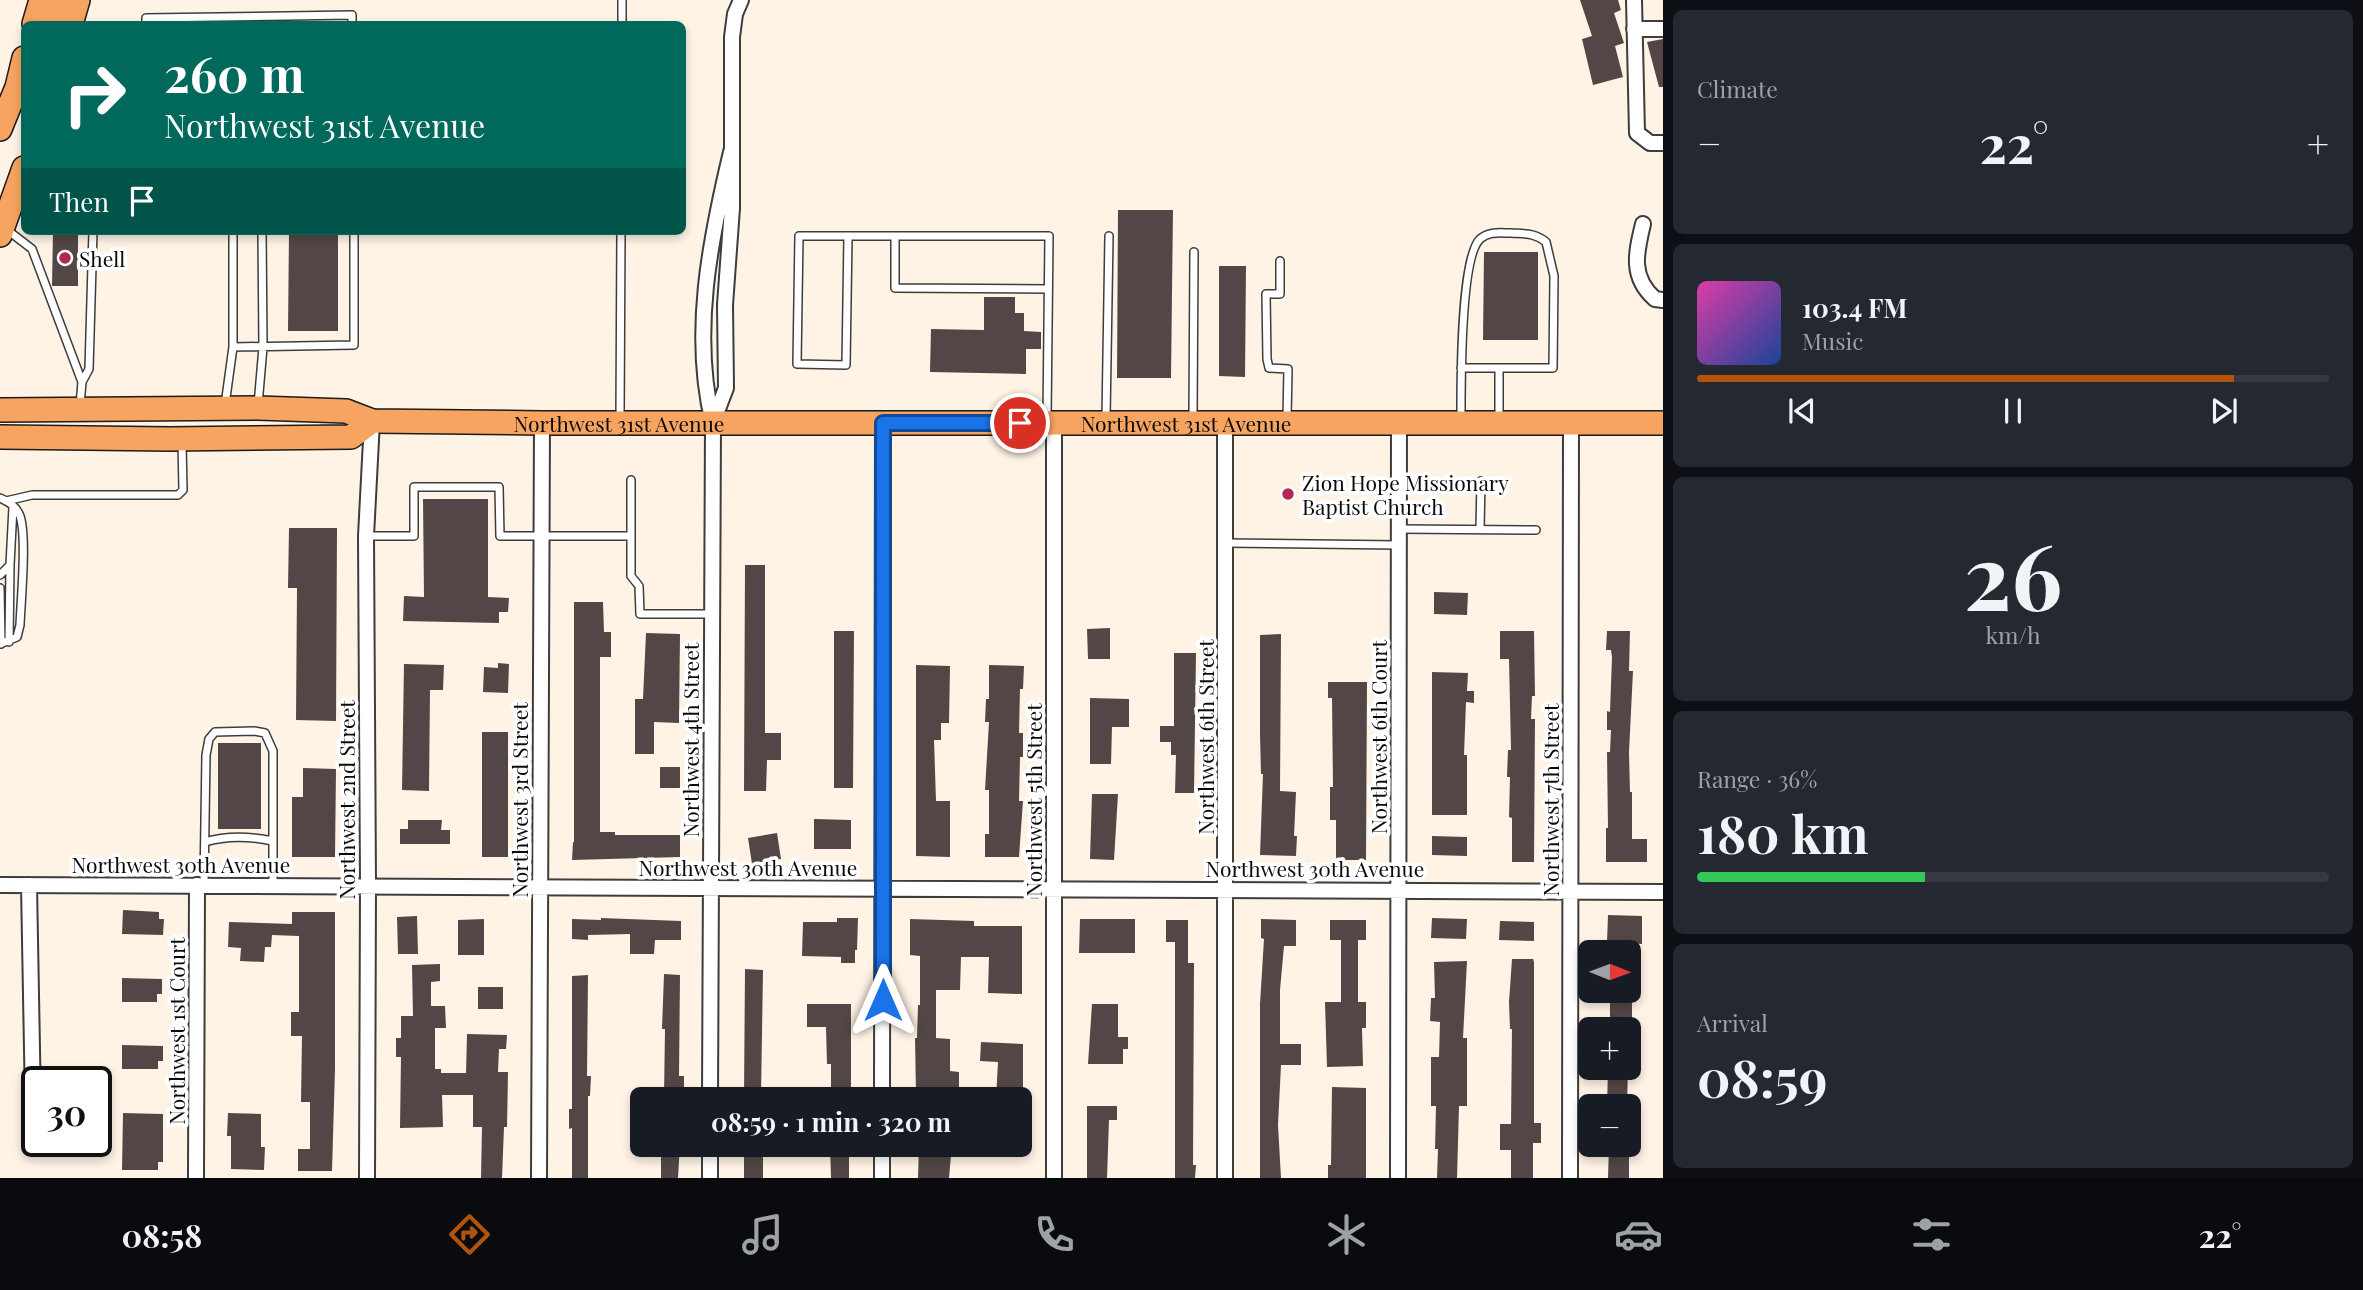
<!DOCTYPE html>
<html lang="en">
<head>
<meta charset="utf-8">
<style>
	body { margin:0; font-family:"Playfair Display",serif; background:#242831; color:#f1f3f6; height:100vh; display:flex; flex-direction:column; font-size:26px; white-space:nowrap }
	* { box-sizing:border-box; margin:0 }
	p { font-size:23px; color:#9ea1a6 }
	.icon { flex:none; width:38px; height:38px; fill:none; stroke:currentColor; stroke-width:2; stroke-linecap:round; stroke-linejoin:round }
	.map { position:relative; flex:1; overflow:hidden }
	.panel { display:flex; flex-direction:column; gap:10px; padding:10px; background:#0d0f14; width:700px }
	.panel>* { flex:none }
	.banner { position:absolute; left:21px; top:21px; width:665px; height:214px; border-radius:10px; box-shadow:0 4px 10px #0003; background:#00695c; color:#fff; overflow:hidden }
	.needle { width:46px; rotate:91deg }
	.tools { position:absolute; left:1578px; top:940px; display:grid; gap:14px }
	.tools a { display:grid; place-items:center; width:63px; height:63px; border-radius:10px; background:#171b24; box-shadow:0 4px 10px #0003; font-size:35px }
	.speed { position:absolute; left:21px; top:1066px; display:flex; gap:14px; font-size:35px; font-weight:700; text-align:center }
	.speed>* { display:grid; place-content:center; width:91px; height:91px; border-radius:50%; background:#171b24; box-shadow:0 4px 10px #0003; line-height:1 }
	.speed .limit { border:4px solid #111; border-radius:10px; background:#fff; color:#111 }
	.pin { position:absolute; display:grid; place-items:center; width:60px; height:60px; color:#fff; margin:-30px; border:4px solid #fff; border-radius:50%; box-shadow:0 2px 7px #0007 }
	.me { position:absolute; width:77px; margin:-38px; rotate:0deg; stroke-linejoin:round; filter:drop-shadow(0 0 5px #0008) }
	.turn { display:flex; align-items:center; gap:24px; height:147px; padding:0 28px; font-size:32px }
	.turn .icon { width:91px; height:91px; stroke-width:2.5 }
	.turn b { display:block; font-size:49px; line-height:60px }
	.then { display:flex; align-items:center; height:66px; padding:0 28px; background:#0003; gap:14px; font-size:26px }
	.big { font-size:52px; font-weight:700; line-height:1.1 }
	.panel .widget { flex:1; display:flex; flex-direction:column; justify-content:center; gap:10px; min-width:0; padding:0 24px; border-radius:10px; background:#242831 }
	.panel .dial { align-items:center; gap:0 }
	.dial b { font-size:91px; line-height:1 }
	.song { display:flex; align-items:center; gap:21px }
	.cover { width:84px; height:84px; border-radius:10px; background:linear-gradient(135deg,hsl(320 70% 55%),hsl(220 70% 35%)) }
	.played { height:7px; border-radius:4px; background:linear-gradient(90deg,#b45309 85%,#363941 85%) }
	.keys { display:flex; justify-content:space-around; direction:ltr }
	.heat { display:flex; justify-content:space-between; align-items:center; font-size:38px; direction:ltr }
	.charge { height:10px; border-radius:5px; background:linear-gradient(90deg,#34c759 36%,#363941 0) }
	.trip { position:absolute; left:630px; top:1087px; width:402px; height:70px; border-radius:10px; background:#171b24; box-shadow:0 4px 10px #0003; font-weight:700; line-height:70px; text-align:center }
	.dock { display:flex; height:112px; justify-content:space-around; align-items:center; background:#090b0e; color:#9ea1a6 }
	.dock .icon { width:49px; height:49px }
	.dock .selected { color:#b45309 }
	.dock b { font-size:32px; color:#f1f3f6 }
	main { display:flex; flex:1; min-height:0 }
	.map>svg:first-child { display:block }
	.building { fill:#524746 }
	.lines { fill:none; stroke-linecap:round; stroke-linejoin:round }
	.service-casing { stroke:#3d3d3d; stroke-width:10 }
	.minor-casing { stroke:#3d3d3d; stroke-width:18 }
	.primary-casing { stroke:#1b1b1b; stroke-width:26 }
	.service { stroke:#fff; stroke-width:7 }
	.minor { stroke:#fff; stroke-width:14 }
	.primary { stroke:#f6a45f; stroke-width:23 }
	.route-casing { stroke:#114b97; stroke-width:18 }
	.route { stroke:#1a73e8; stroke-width:12 }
	.poi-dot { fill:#b52657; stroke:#fff; stroke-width:2.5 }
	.labels { text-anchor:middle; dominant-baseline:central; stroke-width:7; stroke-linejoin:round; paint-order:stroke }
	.poi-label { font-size:21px; fill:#0a0a0a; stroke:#fff; text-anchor:start }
	.street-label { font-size:21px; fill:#0a0a0a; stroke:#fff }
</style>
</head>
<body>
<main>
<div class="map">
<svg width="1663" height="1178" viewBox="0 0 1663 1178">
	<rect width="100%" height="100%" fill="#fff3e6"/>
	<path class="building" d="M 1580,0 L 1618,0 L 1621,10 L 1614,13 L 1624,43 L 1615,46 L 1623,77 L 1593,85 L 1582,39 L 1592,36 Z
		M 1663,39 L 1663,87 L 1659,87 L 1647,42 Z
		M 1118,210 L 1173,210 L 1171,378 L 1117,378 Z
		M 53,231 L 78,231 L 78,286 L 52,286 Z
		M 289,231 L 338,231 L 338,331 L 288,331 Z
		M 1484,252 L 1538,252 L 1538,340 L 1483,340 Z
		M 1219,266 L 1246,266 L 1245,377 L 1219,376 Z
		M 984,297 L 1015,297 L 1015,313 L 1024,313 L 1024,331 L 1041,332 L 1041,349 L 1026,349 L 1026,374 L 930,372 L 931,329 L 984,330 Z
		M 423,499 L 488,499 L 488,597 L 509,598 L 508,612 L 499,612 L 499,623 L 403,621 L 404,596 L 424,597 Z
		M 289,528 L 337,528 L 336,721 L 296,720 L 297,588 L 288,588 Z
		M 745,565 L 765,565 L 765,733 L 781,733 L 781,760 L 767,760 L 766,791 L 744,791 Z
		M 1434,592 L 1468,593 L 1467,615 L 1434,614 Z
		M 574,602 L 603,602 L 604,632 L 611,632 L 611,657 L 600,657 L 600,832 L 615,832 L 615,835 L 680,835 L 680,857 L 572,860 L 573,842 L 574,842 Z
		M 1110,628 L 1110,659 L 1088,659 L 1087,629 Z
		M 834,631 L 854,631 L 853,788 L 834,788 Z
		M 1500,631 L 1534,631 L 1535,696 L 1532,696 L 1531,719 L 1535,719 L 1534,862 L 1512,862 L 1512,818 L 1509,817 L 1510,777 L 1507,777 L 1508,750 L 1511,750 L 1509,659 L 1500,659 Z
		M 1607,631 L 1630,631 L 1629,671 L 1633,671 L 1629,752 L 1630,792 L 1632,792 L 1632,839 L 1647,839 L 1647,862 L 1606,862 L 1606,828 L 1608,828 L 1607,752 L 1610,752 L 1611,730 L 1607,730 L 1607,711 L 1610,712 L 1612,657 L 1611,650 L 1606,650 Z
		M 646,633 L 680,634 L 679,723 L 654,722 L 654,754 L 635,754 L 635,699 L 643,699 Z
		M 1281,634 L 1280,791 L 1296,792 L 1294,836 L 1297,836 L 1296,856 L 1260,855 L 1263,774 L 1261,774 L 1260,734 L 1260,635 Z
		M 1174,653 L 1196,653 L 1194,793 L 1175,793 L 1176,755 L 1171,755 L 1171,742 L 1160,742 L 1160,726 L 1174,726 Z
		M 498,663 L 509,664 L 508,693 L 483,692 L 484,667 L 498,668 Z
		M 404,664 L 444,665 L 443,690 L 430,690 L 429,791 L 402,790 Z
		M 916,665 L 950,666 L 949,723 L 941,723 L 941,740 L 934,740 L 936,801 L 950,801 L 950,857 L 916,856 Z
		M 989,665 L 1024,666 L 1023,689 L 1020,689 L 1019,733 L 1023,733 L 1023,757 L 1020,757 L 1019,801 L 1023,801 L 1019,857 L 985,857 L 985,834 L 989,834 L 989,790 L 985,790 L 989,722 L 985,722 L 986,699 L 989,699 Z
		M 1432,672 L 1468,673 L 1467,691 L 1474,691 L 1474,703 L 1466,702 L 1464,755 L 1467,755 L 1467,815 L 1432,815 Z
		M 1328,682 L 1367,682 L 1366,860 L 1336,860 L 1336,820 L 1330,820 L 1330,787 L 1333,787 L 1332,698 L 1328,698 Z
		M 1090,698 L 1129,699 L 1129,727 L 1112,727 L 1111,764 L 1090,764 Z
		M 482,732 L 508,732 L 508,857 L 482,857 Z
		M 218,743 L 261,743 L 261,829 L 218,829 Z
		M 660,767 L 680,767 L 680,788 L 660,788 Z
		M 303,768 L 336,769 L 335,857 L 292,857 L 292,797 L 303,797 Z
		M 1092,794 L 1118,794 L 1114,860 L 1090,859 Z
		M 814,819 L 851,820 L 851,849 L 814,849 Z
		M 408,820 L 442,820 L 441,830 L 450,830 L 450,844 L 400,844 L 400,829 L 408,829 Z
		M 777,833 L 781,859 L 752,864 L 748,838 Z
		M 1432,836 L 1467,837 L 1467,856 L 1432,855 Z
		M 123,910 L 159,912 L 159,919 L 164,919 L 163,935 L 122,934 Z
		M 292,912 L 335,912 L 335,1069 L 332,1171 L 298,1171 L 298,1149 L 310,1149 L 310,1102 L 301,1102 L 302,1036 L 291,1036 L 291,1012 L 299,1012 L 299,936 L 272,935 L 271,947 L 265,947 L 264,962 L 240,961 L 241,948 L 228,947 L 229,922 L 292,924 Z
		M 1608,915 L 1642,916 L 1642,944 L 1607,942 Z
		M 417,916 L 418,954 L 398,954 L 397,917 Z
		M 601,918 L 681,921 L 681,940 L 655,940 L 654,954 L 630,954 L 630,934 L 588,935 L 588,940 L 572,939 L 572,919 L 601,920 Z
		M 837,918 L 858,918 L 857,950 L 855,950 L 855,963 L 841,963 L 841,957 L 802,956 L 803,922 L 837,922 Z
		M 1432,918 L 1467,919 L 1466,939 L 1431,938 Z
		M 484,919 L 484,955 L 458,955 L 458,920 Z
		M 910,919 L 974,921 L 974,926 L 1022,926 L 1022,994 L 988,993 L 989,957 L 961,957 L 960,990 L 936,990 L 936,1038 L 950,1039 L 950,1071 L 959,1072 L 959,1095 L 916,1094 L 915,1038 L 917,1038 L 918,1005 L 920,1005 L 920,956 L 910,955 Z
		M 1080,919 L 1135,919 L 1135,953 L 1079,953 Z
		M 1261,919 L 1296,920 L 1296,946 L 1284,946 L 1280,990 L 1280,1044 L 1301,1044 L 1301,1065 L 1281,1065 L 1278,1125 L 1281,1178 L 1260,1178 L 1260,1004 L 1264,939 L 1261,938 Z
		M 1166,920 L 1188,920 L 1188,963 L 1194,963 L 1193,1165 L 1196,1165 L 1195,1178 L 1175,1178 L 1175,942 L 1166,942 Z
		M 1330,920 L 1366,920 L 1366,940 L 1358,940 L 1358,1002 L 1366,1002 L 1366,1028 L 1362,1028 L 1363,1066 L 1327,1067 L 1325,1002 L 1341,1002 L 1341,940 L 1330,940 Z
		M 1500,921 L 1534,922 L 1534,941 L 1499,940 Z
		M 1512,959 L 1533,959 L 1534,962 L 1534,1123 L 1541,1123 L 1541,1143 L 1533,1143 L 1533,1178 L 1511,1178 L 1511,1150 L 1500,1150 L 1500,1124 L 1511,1124 L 1512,1029 L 1510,1029 L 1509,1002 Z
		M 1467,961 L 1463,1038 L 1467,1038 L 1467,1106 L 1459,1106 L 1457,1178 L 1437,1178 L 1438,1149 L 1435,1149 L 1436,1106 L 1431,1106 L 1431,1057 L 1439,1057 L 1440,1022 L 1430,1021 L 1431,998 L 1435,998 L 1434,962 Z
		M 440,964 L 440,981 L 431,982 L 431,1006 L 445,1006 L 446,1028 L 435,1028 L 435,1069 L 441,1069 L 441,1073 L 466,1073 L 467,1034 L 507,1035 L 506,1049 L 499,1049 L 498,1072 L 508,1072 L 507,1127 L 504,1127 L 502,1178 L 481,1178 L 482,1127 L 473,1127 L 473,1095 L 442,1095 L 443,1127 L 400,1128 L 401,1057 L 396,1057 L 396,1038 L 401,1038 L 401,1016 L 413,1016 L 412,965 Z
		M 745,969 L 763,970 L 761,1097 L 744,1096 Z
		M 664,974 L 680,975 L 679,1076 L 684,1076 L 684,1096 L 664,1096 L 665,1029 L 662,1029 Z
		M 588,975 L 587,1076 L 591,1076 L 590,1096 L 588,1096 L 588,1178 L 572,1178 L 572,1128 L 569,1129 L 569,1109 L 572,1109 L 572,976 Z
		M 122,978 L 162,979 L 162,994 L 157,994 L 157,1002 L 122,1002 Z
		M 478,987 L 503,987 L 503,1009 L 478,1009 Z
		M 1610,1003 L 1632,1003 L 1632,1029 L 1610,1029 Z
		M 807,1004 L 851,1004 L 851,1094 L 831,1094 L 831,1064 L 827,1064 L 826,1027 L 807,1027 Z
		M 1092,1004 L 1118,1004 L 1118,1037 L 1128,1037 L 1128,1049 L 1123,1049 L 1123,1064 L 1088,1064 Z
		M 981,1042 L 1023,1044 L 1023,1099 L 996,1099 L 998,1062 L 980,1061 Z
		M 122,1045 L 163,1046 L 163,1061 L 158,1061 L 158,1069 L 122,1069 Z
		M 1608,1068 L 1628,1068 L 1627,1106 L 1607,1106 Z
		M 1332,1087 L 1366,1088 L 1366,1178 L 1328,1178 L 1328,1165 L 1331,1165 Z
		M 1087,1106 L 1117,1106 L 1117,1120 L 1109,1120 L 1107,1178 L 1087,1178 Z
		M 123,1113 L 163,1114 L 163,1162 L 158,1162 L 158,1170 L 122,1170 Z
		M 228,1113 L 261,1114 L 261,1147 L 265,1147 L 264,1170 L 231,1169 L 231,1136 L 227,1136 Z
		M 661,1144 L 680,1144 L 678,1178 L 661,1178 Z
		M 744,1144 L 763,1144 L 763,1178 L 744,1178 Z
		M 830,1144 L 849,1144 L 849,1178 L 831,1178 Z
		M 919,1144 L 952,1144 L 949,1178 L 918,1178 Z
		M 1609,1144 L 1629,1144 L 1629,1178 L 1608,1178 Z"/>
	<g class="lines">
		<defs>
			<path id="service" d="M 146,24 L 146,18 L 352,15 L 352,24
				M 622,24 L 622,0
				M 6,229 L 32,249 L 82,382 L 80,405
				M 233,231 L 233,347 L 354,345 L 354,231
				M 848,236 L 846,365 L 797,364 L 799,236 L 895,236
				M 1280,261 L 1280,294 L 1266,294 L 1267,359 L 1269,368 L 1288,369 L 1287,418
				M 1461,368 L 1553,368 L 1554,276 L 1546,242 C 1535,233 1526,234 1511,233 C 1500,233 1489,231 1480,239 C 1460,258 1461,389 1461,421
				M 82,382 L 89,369 L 93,231
				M 225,405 L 233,347
				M 258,405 L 263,347 L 262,231
				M 1047,418 L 1049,236 L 895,236 L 895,288 L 1048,289
				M 1106,418 L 1109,236
				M 1193,418 L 1194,252
				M 620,419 L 621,231
				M 1499,420 L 1499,368
				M 631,480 L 631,576 L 639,586 L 640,614 L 712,614
				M 0,498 C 9,502 16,506 20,516 C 27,537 21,600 20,625 L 17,637 L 0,644
				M 6,501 L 32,495 L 178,495 L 183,490 L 182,443
				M 1399,529 L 1536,530
				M 1480,529 L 1481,481
				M 366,536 L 414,536 L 414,487 L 499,487 L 500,536 L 631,536
				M 1225,543 L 1399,545
				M 0,575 L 10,565 L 13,507
				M 0,588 L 1,644
				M 9,642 L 10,565
				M 205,842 C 228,835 249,836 273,841
				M 204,885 L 206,755 L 209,739 L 215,732 L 254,731 L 265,733 L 273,751 L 273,885"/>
			<path id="minor" d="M 1634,0 L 1637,133 L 1650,143 L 1663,143
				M 1634,29 L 1663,29
				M 1643,224 C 1636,253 1630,277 1655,299 L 1663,300
				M 713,422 L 726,388 L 725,305 L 732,208 L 732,37 L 735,14 L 741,0
				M 1225,422 L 1225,1178
				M 0,885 L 1663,892
				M 29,885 L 33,1104
				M 710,1099 L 713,423 C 691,334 710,240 731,152
				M 882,1099 L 883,423
				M 196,1178 L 197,885
				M 367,1178 L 368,886 L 366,536 L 372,421
				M 539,1178 L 542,423
				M 710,1178 L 710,1144
				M 882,1178 L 882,1144
				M 1054,1178 L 1054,423
				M 1398,1178 L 1399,422
				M 1570,1178 L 1571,423"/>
			<g id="primary">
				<path d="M 58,0 L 55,15 L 59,24"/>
				<path d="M 34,24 L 41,0"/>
				<path d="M 71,24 L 78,0"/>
				<path d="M 0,129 L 17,87 L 24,58"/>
				<path d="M 0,235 L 24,168"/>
				<path id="s1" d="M 0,410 L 258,408 L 346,411 L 372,421 L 542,423 L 1663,423"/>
				<path d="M 0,437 L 170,439 L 351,437 L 372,421"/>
			</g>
		</defs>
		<use href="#service" class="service-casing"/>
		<use href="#minor" class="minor-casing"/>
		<use href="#primary" class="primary-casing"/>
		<use href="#service" class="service"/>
		<use href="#minor" class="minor"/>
		<use href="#primary" class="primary"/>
	</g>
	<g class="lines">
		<defs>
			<path id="route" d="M 883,1000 L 883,423 L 1020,423"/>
		</defs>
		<use href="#route" class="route-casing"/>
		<use href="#route" class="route"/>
	</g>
	<g class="poi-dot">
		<circle cx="65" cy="258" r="7"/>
		<circle cx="1288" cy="494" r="7"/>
	</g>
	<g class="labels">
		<g class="poi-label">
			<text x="79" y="258">Shell</text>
			<text x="1302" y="482">Zion Hope Missionary<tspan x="1302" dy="24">Baptist Church</tspan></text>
		</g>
		<g class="street-label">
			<text stroke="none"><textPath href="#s1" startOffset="621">Northwest 31st Avenue</textPath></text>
			<text stroke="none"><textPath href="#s1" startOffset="1188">Northwest 31st Avenue</textPath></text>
			<text transform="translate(1205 737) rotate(-90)">Northwest 6th Street</text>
			<text transform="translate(1378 737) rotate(-90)">Northwest 6th Court</text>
			<text transform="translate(690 740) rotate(-90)">Northwest 4th Street</text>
			<text transform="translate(346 800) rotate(-90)">Northwest 2nd Street</text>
			<text transform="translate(519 800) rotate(-90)">Northwest 3rd Street</text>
			<text transform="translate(1033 800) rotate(-90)">Northwest 5th Street</text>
			<text transform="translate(1550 800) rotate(-90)">Northwest 7th Street</text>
			<text x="181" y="864">Northwest 30th Avenue</text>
			<text x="748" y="867">Northwest 30th Avenue</text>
			<text x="1315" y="868">Northwest 30th Avenue</text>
			<text transform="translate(176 1031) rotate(-90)">Northwest 1st Court</text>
		</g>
	</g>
</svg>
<div class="tools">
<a><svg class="needle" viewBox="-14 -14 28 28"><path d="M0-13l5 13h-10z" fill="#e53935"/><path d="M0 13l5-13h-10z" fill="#9ea1a6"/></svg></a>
<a>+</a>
<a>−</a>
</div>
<div class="speed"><div class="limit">30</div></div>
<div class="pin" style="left:1020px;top:423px;background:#d93025"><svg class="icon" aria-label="arrive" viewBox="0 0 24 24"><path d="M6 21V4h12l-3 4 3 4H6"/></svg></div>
<svg class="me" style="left:883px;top:1000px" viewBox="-20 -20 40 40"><path d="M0-17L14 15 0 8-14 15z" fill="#1a73e8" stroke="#fff" stroke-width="4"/></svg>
<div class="trip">08:59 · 1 min · 320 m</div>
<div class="banner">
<div class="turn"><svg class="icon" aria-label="right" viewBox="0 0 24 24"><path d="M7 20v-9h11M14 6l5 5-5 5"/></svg><div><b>260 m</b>Northwest 31st Avenue</div></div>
<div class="then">Then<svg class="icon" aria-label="arrive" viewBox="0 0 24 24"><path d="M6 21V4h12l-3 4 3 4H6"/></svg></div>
</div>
</div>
<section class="panel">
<div class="widget"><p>Climate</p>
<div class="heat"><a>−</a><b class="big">22°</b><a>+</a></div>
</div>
<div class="widget">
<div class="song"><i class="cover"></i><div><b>103.4 FM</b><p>Music</p></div></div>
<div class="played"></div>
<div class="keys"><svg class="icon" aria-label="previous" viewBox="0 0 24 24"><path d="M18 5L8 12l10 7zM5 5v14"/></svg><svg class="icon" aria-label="pause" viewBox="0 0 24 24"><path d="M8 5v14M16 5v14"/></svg><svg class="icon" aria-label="next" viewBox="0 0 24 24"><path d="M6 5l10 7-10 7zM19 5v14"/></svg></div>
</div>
<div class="widget dial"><b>26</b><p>km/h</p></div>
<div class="widget"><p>Range · 36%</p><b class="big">180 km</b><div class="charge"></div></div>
<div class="widget"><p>Arrival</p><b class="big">08:59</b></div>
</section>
</main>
<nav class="dock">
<b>08:58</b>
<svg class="icon selected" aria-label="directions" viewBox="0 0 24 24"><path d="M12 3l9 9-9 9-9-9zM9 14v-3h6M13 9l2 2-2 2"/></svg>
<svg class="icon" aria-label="music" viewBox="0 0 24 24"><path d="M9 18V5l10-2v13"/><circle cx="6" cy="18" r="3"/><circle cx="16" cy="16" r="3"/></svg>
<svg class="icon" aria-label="phone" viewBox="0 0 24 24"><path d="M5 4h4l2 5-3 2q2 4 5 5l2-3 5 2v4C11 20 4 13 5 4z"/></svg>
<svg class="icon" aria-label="climate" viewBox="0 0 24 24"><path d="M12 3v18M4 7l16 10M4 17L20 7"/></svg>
<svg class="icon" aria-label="car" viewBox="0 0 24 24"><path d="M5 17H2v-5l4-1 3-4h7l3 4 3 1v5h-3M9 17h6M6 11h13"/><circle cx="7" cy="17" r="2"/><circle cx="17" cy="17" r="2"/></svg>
<svg class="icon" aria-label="filters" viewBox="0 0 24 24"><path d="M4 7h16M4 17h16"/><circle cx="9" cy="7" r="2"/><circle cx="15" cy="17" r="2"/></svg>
<b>22°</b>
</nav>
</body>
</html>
